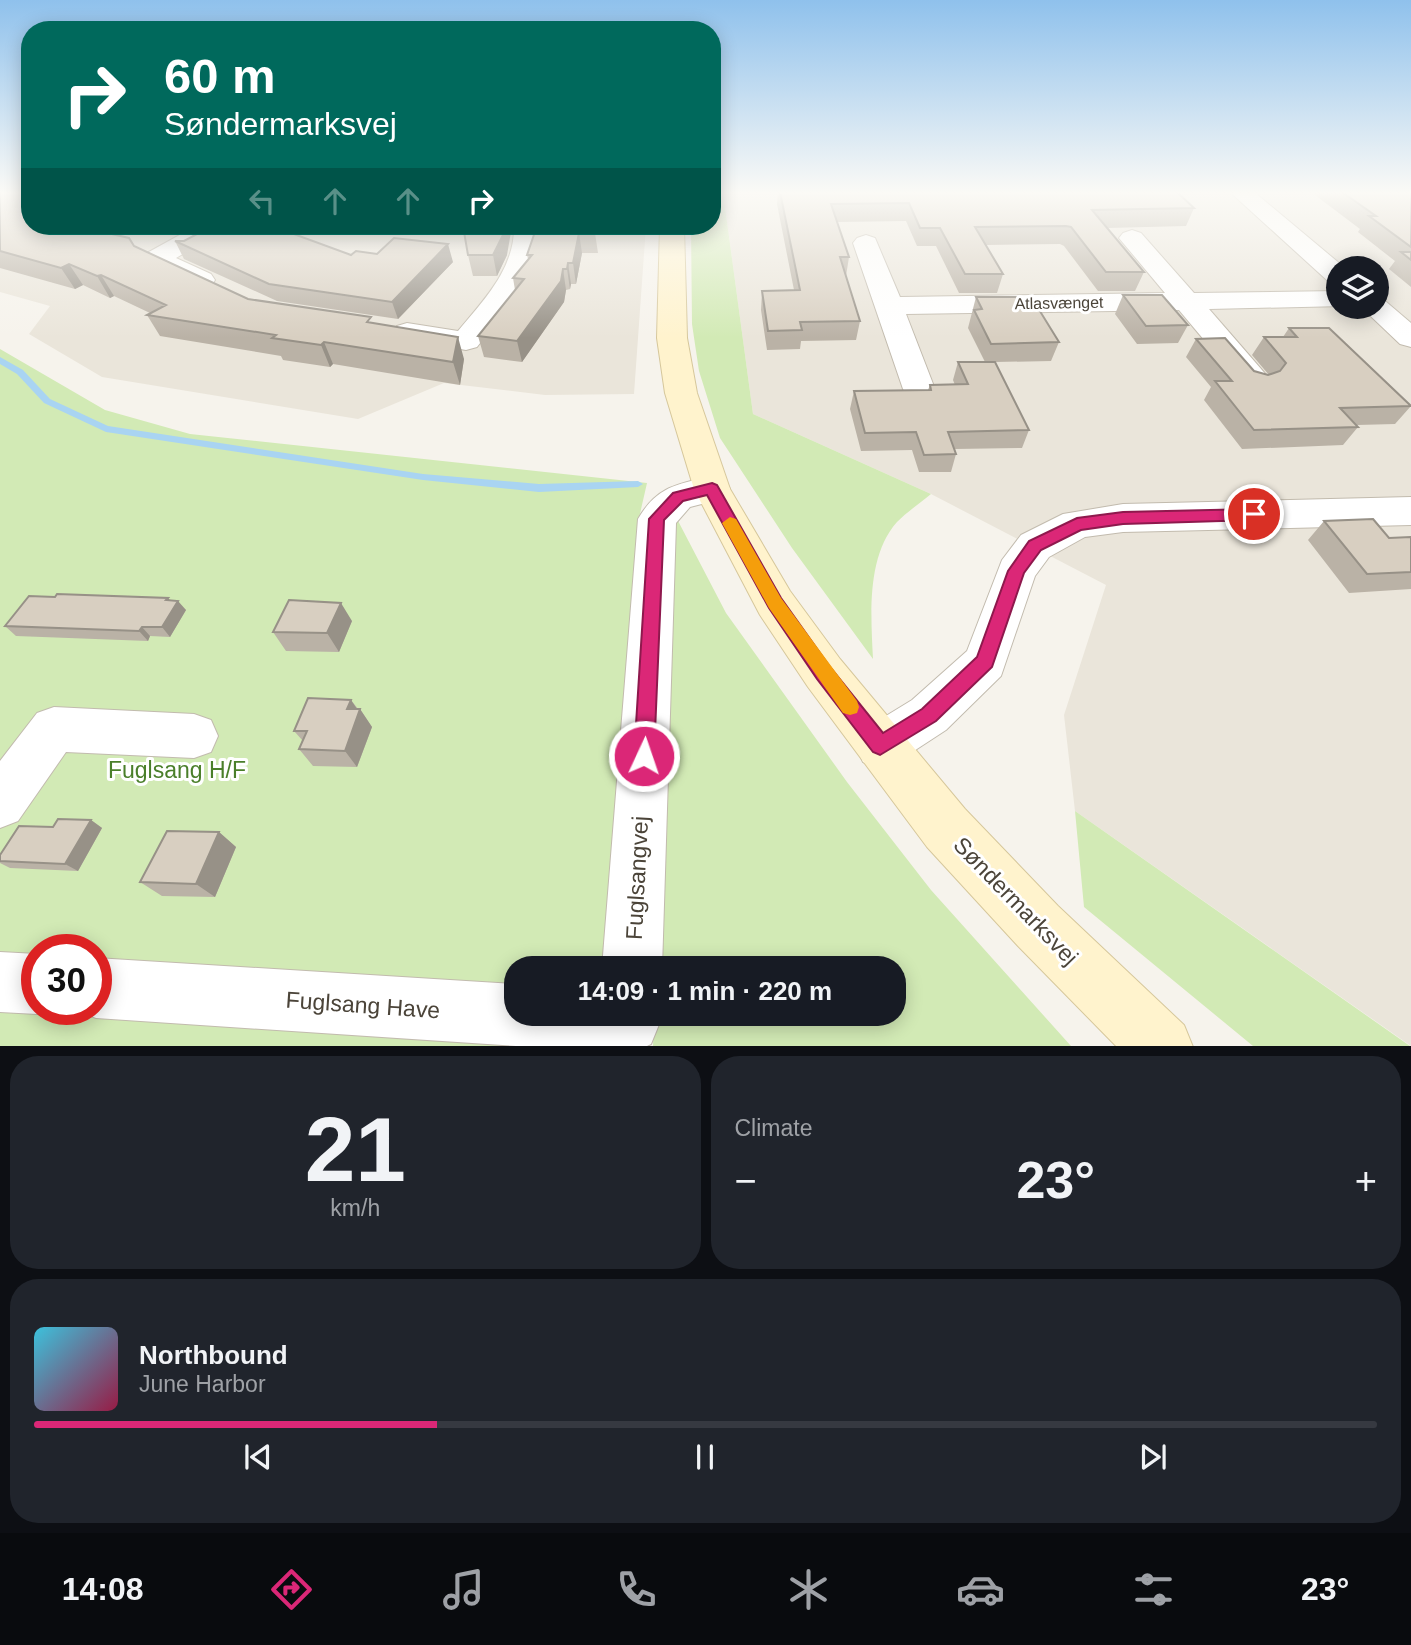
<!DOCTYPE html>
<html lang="en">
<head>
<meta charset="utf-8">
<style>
	body { margin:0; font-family:Helvetica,sans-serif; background:#20242c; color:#f1f3f6; height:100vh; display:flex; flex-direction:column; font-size:26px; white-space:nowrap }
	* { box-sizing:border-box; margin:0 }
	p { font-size:23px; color:#9ea1a6 }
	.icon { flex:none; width:38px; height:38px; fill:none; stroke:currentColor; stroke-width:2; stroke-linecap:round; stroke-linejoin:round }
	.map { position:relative; height:1046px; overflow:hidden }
	.side { display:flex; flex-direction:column; gap:10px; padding:10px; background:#0d0f14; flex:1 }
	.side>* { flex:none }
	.hud { position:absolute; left:21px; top:21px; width:700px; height:214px; border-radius:28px; box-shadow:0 4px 18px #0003; background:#00695c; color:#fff; overflow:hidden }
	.fabs { position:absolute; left:1326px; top:256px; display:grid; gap:14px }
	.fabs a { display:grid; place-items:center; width:63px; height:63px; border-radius:50%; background:#171b24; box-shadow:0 4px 18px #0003; font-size:35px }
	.speed { position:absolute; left:21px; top:934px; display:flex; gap:14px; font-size:35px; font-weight:700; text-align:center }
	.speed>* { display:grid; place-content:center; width:91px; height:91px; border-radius:50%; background:#171b24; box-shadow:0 4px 18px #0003; line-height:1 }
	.speed .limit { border:10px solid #d22; background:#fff; color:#111 }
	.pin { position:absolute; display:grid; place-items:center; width:60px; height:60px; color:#fff; margin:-30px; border:4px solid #fff; border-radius:50%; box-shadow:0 2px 7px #0007 }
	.me { position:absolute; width:77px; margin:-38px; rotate:3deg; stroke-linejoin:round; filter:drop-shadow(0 0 5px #0008) }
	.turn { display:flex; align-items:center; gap:24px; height:147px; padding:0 28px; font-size:32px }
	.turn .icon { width:91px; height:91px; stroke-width:2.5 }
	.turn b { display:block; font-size:49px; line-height:60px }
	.lanes { display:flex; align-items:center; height:66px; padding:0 28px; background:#0003; justify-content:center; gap:35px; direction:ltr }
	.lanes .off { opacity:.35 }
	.big { font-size:52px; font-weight:600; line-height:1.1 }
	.side .card { flex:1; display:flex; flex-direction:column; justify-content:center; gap:10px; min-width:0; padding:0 24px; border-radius:28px; background:#20242c }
	.side .dial { align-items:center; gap:0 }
	.dial b { font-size:91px; line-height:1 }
	.song { display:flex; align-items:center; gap:21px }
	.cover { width:84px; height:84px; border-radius:10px; background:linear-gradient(135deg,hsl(190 70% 55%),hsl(340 70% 35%)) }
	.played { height:7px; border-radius:4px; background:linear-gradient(90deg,#db2777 30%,#363941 30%) }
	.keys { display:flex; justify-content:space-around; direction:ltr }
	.heat { display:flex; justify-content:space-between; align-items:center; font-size:38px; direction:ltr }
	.side .tiles { flex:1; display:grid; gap:10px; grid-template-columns:1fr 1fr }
	.card:last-child { grid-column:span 2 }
	.trip { position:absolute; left:504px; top:956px; width:402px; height:70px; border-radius:28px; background:#171b24; box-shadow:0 4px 18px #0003; font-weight:600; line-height:70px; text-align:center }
	.tabs { display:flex; height:112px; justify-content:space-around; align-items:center; background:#090b0e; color:#9ea1a6 }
	.tabs .icon { width:49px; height:49px }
	.tabs .active { color:#db2777 }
	.tabs b { font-size:32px; color:#f1f3f6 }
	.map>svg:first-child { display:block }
	.residential { fill:#eae5da; fill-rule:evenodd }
	.green { fill:#d2eab5; fill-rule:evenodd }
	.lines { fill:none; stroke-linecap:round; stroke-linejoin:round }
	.stream { fill:#a9d4f2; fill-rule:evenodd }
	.street-casing { stroke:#c2bbae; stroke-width:2 }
	.secondary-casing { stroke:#d6c79b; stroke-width:2 }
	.street { fill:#fff; fill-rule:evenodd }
	.secondary { fill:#fff3cd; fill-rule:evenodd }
	.wall { fill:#bab2a6 }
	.shaded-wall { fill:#979187 }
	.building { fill:#d8cfc1; stroke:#979187; stroke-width:2 }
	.route { fill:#db2777; stroke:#8e194d; stroke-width:2 }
	.slow { fill:#f59e0b }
	.labels { text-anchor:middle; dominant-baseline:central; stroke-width:6; stroke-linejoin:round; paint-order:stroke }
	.far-street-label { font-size:16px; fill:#4b4439; stroke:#fff }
	.near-park-label { font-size:23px; fill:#4a7f2a; stroke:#fff }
	.near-street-label { font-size:23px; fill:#4b4439; stroke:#fff }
</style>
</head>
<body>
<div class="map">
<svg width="1411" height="1047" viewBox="0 0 1411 1047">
	<rect width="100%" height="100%" fill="#f6f3ec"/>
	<path class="residential" d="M 0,192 L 30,226 L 646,226 L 634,394 L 545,395 L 444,383 L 358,419 L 102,377 L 29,334 L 50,306 L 0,292 Z
		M 723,192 L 1411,192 L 1411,1046 L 1075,811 L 1064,715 L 1106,585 L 931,494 L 753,414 ZM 1339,268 L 1377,268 L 1377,306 L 1339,306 Z"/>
	<path class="green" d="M 712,192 L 723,192 L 753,414 L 931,494 C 920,503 907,512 897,522 C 866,557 871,616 873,659 L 792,548 L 720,438 L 699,371 L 692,324 L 691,226 L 712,226 Z
		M 0,349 L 105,410 L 190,434 L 647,483 L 639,518 L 610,968 L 516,968 L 516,1013 L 605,1046 L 0,1046 ZM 37,950 L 96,950 L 96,1010 L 37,1010 Z
		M 676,517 L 726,613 L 847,782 L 931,890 L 1071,1046 L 653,1047 L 654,1013 L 894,1013 L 894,968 L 655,968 Z
		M 1075,811 L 1410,1046 L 1253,1046 L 1084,907 Z"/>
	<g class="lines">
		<path class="stream" d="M 0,357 L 23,370 L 50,399 L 108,426 L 423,474 L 539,484 L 638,481 L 643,484 L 638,487 L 539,492 L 423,480 L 106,432 L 44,403 L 17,374 L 0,364 Z"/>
		<defs>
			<path id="street" d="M 1230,192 L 1254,192 L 1345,268 L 1339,268 L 1339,284 L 1329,282 Z
				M 196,226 L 225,226 L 222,231 L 176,258 L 211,274 L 215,280 L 211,286 L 201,288 L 191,286 L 147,265 L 143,259 L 147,253 Z
				M 514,226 L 538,226 C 544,272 503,313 477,347 L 466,350 L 397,338 L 392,332 L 397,326 L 407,323 L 458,331 C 484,300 515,268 514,226 Z
				M 1132,230 L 1141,233 L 1194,293 L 1339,291 L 1339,306 L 1344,306 L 1209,309 L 1268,377 L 1263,384 L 1252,387 L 1241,384 L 1179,310 L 906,314 L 935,389 L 930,396 L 919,399 L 908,396 L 903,389 L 853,243 L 857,238 L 866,235 L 875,238 L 900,297 L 1165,293 L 1119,238 L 1123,233 Z
				M 1377,298 L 1384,300 L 1411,323 L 1411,347 L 1400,344 L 1360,306 L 1377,306 Z
				M 712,476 L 725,480 L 730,489 L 725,498 L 690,507 L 676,523 L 662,968 L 602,968 L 638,519 C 657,486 678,484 712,476 Z
				M 1411,497 L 1411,525 L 1123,532 L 1085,537 L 1049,557 L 1035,576 L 1001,676 L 946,730 L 897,762 L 880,769 L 863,762 L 856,746 L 863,730 L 912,700 L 967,651 L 1002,560 L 1021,535 L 1063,514 L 1123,504 Z
				M 54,707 L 194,714 L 211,720 L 218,736 L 211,752 L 194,758 L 66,752 L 18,821 L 0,828 L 0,761 L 37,713 Z
				M 0,952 L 37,954 L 37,1010 L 47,1010 L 37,1014 L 0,1012 Z
				M 96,958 L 516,984 L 516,1013 L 656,1013 L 660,1022 L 651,1044 L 645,1047 L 531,1047 L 96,1018 L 76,1010 L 96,1010 Z"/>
			<path id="secondary" d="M 660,226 L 684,226 L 687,338 L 697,393 L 730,489 L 790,591 L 840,659 L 965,809 L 1058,906 L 1184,1025 L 1193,1047 L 1117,1047 L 1018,946 L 927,847 L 808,687 L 760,615 L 694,489 L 665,393 L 657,338 Z"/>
		</defs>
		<use href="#street" class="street-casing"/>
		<use href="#secondary" class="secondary-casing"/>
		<use href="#street" class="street"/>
		<use href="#secondary" class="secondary"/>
	</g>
	<path class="wall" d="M 0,192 L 30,226 L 118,226 L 105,232 L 248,299 L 374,323 L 464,359 L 460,385 L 333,364 L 330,367 L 283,360 L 281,356 L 160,336 L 147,315 L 150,313 L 114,296 L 110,298 L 83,285 L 75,289 L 0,268 Z
		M 778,192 L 1177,192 L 1194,208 L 1186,226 L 1107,228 L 1144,272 L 1135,291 L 1098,291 L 1064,246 L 1060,244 L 986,245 L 1003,274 L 997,293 L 959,293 L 936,246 L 917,246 L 906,221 L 837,222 L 849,257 L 846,276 L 860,321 L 856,340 L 801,341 L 800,349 L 767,350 L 761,310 L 762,291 L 794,290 L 777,204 Z
		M 1311,192 L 1411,192 L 1411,287 L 1389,269 L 1395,261 L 1358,232 L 1360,229 Z
		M 537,226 L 595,233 L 598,253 L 582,253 L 576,284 L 571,284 L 570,289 L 566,290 L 564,302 L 522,362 L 484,357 L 478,336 L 515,290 L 513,278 L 528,259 L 527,255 Z
		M 175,241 L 351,255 L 453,262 L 398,319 L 277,301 L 184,259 Z
		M 468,255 L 507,255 L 497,276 L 473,276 Z
		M 1123,295 L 1188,325 L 1178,343 L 1137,344 L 1115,314 Z
		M 976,297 L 1023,309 L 1059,342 L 1051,361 L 995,362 L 1029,430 L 1022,448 L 955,449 L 956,454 L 951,472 L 919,472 L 912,450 L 861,451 L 850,409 L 854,391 L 928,390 L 930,385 L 955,385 L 953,380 L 958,362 L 985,362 L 968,328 Z
		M 1289,328 L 1411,406 L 1395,424 L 1357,425 L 1358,427 L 1343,445 L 1242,449 L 1204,400 L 1211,387 L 1186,357 L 1196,339 L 1254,371 L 1268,375 L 1269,375 L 1252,355 L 1264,337 L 1283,337 Z
		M 1324,521 L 1389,538 L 1411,537 L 1411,589 L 1349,593 L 1308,540 Z
		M 170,601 L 186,610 L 170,637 L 150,636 L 148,641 L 16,636 L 5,626 Z
		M 352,621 L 339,652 L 286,651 L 273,632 Z
		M 351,700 L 358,709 L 360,709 L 372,727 L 357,767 L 313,766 L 299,749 L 303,741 L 294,731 Z
		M 91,820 L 102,828 L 78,871 L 10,868 L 0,863 L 0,855 L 53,827 Z
		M 219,832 L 236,847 L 215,897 L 162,896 L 140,882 Z"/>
	<path class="shaded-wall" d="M 70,226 L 118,226 L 82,244 Z
		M 504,226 L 512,226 L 507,255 L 497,276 L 493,255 Z
		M 579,233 L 582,253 L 576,284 L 573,263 Z
		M 448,244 L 453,262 L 398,319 L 392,302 Z
		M 568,263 L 571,284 L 570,289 L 567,269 Z
		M 69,264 L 83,285 L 75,289 L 61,268 Z
		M 563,269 L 566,290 L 564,302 L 522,362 L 517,341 Z
		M 101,275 L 114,296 L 110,298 L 97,276 Z
		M 458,337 L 464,359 L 460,385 L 453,362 Z
		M 324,342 L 333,364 L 330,367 L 321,345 Z
		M 168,598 L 175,606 L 178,601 L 186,610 L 170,637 L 162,627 L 166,600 Z
		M 341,603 L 352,621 L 339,652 L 327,633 Z
		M 142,627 L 150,636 L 148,641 L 139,631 Z
		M 351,700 L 359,712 L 360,709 L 372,727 L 357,767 L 345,751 L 347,709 Z
		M 91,820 L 102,828 L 78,871 L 65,864 Z
		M 219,832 L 236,847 L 215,897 L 196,884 Z"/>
	<path class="building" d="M 0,192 L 30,192 L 30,226 L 77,226 L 129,238 L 134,246 L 248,299 L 371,317 L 367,322 L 458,337 L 453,362 L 324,342 L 321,345 L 272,338 L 276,335 L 147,315 L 166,305 L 101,275 L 97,276 L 69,264 L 61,268 L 0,251 Z
		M 780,192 L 1177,192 L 1194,208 L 1092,210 L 1144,272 L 1106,272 L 1071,227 L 1066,226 L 975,227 L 1003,274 L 965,274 L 940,228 L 920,228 L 909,203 L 831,204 L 849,257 L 840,257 L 860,321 L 800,322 L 802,330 L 768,331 L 762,291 L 800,290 Z
		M 1342,192 L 1411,192 L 1411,247 L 1369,216 L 1376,216 Z
		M 212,226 L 272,226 L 351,255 L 356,251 L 377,254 L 394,238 L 448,244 L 392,302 L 269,284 L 175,241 L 184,241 Z
		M 463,226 L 504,226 L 503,235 L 493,255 L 468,255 Z
		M 537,226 L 593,226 L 595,233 L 579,233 L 573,263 L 568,263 L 567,269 L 563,269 L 561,281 L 517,341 L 478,336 L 524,279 L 513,278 L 532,255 L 527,255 Z
		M 1401,252 L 1411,252 L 1411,260 Z
		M 1123,295 L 1162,295 L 1188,325 L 1146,326 Z
		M 976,297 L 1016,297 L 1023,309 L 1038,308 L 1059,342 L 991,344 L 974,310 L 982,309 Z
		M 1289,328 L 1329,328 L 1411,406 L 1340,408 L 1358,427 L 1254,430 L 1215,381 L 1232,381 L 1196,339 L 1225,338 L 1254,371 L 1268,375 L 1280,371 L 1286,363 L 1264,337 L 1297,337 Z
		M 958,362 L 995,362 L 1029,430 L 948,432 L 956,454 L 924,455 L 916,432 L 865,433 L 854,391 L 931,390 L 930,385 L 968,384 Z
		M 1373,519 L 1389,538 L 1411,537 L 1411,572 L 1367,574 L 1324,521 Z
		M 57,594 L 168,598 L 166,600 L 178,601 L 162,627 L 142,627 L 139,631 L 5,626 L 29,596 L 55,597 Z
		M 289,600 L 341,603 L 327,633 L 273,632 Z
		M 308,698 L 351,700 L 347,709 L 360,709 L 345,751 L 299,749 L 307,731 L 294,731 Z
		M 58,819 L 91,820 L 65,864 L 0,861 L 0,855 L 19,826 L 53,827 Z
		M 167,831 L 219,832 L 196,884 L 140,882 Z"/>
	<linearGradient id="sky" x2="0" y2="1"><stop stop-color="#8fc1ec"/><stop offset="0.57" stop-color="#fbfaf6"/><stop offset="1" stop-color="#fbfaf6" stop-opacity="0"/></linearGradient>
	<rect width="1411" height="338" fill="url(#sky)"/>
	<path class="route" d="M 712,483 L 717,485 L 781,598 L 830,667 L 883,733 L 922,709 L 977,657 L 1008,571 L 1029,541 L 1077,518 L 1123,512 L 1254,509 L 1262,514 L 1254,520 L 1123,524 L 1081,530 L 1041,550 L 1024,573 L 992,667 L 936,721 L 880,755 L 873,752 L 817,679 L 769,608 L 707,495 L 683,501 L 664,520 L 654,756 L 651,763 L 644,766 L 637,763 L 634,756 L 649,519 L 673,493 Z"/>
	<path class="slow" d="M 730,517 L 736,519 L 781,598 L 857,701 L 859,707 L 857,713 L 850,715 L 843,713 L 769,608 L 722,523 Z"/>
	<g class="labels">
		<g class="far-street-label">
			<text transform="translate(1059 303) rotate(-1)">Atlasvænget</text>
		</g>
		<g class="near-park-label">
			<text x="177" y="770">Fuglsang H/F</text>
		</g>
		<g class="near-street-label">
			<text transform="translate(637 878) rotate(-87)">Fuglsangvej</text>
			<text transform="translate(1016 901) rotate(46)">Søndermarksvej</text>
			<text transform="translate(363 1005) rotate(4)">Fuglsang Have</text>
		</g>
	</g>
</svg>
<div class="fabs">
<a><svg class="icon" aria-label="layers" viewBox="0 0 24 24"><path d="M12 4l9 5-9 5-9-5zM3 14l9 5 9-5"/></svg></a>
</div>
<div class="speed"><div class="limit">30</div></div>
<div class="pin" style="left:1254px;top:514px;background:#d93025"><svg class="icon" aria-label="arrive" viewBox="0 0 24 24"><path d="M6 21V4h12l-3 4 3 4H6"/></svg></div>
<svg class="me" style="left:644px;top:756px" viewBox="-20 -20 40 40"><circle r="17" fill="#db2777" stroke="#fff" stroke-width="3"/><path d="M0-11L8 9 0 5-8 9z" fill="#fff"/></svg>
<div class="trip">14:09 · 1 min · 220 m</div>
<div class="hud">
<div class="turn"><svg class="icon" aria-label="right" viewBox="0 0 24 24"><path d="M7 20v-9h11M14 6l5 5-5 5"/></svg><div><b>60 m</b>Søndermarksvej</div></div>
<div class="lanes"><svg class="icon off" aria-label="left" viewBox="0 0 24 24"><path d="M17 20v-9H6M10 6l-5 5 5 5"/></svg><svg class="icon off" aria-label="ahead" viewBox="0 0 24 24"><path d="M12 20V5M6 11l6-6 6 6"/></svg><svg class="icon off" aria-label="ahead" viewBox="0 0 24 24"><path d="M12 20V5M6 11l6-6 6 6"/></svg><svg class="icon" aria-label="right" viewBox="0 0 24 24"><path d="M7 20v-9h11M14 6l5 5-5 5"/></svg></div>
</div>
</div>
<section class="side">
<div class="tiles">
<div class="card dial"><b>21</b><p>km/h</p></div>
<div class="card"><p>Climate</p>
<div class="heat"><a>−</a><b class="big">23°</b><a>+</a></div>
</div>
<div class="card">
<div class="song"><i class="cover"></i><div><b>Northbound</b><p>June Harbor</p></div></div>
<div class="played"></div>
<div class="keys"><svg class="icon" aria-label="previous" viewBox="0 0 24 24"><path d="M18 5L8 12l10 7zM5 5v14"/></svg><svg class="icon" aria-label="pause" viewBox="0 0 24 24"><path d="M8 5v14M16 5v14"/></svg><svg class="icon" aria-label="next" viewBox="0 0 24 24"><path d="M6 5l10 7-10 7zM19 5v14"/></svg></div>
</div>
</div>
</section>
<nav class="tabs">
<b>14:08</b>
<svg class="icon active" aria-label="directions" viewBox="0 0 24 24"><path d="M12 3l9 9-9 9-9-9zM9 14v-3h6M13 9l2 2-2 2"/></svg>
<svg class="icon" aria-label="music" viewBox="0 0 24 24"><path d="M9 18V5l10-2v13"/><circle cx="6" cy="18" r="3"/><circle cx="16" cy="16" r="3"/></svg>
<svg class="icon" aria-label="phone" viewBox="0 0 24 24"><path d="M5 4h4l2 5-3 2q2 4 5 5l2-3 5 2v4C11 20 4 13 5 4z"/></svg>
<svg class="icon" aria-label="climate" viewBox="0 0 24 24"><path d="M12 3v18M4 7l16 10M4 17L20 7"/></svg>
<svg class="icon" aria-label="car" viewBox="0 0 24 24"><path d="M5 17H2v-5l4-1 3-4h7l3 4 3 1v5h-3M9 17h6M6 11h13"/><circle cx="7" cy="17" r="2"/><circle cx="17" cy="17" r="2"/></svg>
<svg class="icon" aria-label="filters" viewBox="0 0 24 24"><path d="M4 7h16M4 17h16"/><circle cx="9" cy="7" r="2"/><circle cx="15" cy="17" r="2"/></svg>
<b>23°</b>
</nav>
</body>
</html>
